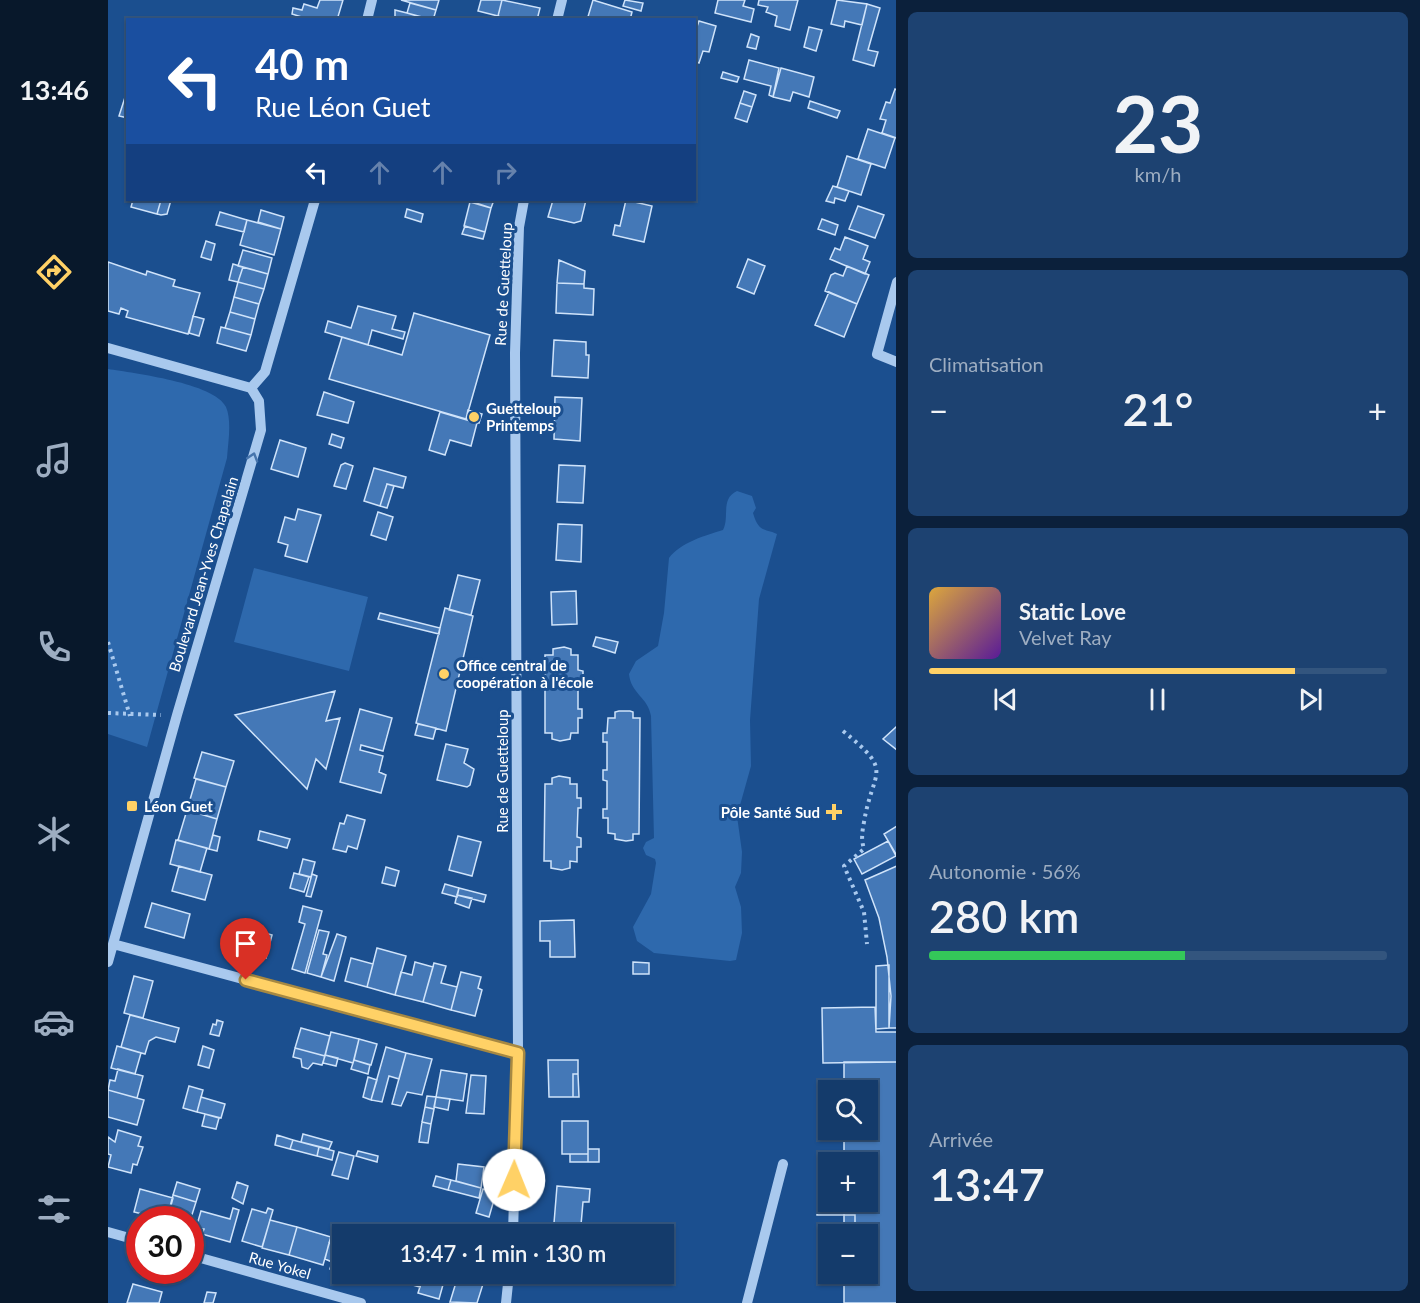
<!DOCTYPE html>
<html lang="fr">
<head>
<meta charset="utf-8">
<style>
	body { margin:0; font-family:Lato,sans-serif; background:#1d4271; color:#f1f3f6; height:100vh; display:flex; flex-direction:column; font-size:22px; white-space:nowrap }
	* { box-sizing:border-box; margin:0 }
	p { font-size:20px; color:#9dadc1 }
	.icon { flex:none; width:33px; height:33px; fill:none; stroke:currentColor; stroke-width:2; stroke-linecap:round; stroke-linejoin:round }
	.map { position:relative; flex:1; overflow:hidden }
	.sheet { display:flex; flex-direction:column; gap:12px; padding:12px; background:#0b203b; width:524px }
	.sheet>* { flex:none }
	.guide { position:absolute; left:18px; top:18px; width:570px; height:183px; border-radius:0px; box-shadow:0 2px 4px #0004,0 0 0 2px #33557e; background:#1a4fa0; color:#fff; overflow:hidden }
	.tools { position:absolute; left:710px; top:1080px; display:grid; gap:12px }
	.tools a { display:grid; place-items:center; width:60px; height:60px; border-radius:0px; background:#143b6b; box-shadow:0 2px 4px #0004,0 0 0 2px #33557e; font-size:30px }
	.speed { position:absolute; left:18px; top:1206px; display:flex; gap:12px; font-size:30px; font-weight:700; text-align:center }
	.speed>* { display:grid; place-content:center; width:78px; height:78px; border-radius:50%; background:#143b6b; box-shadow:0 2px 4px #0004,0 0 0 2px #33557e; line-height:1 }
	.speed .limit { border:9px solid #d22; background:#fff; color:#111 }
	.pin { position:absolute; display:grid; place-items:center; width:51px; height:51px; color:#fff; margin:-62px -26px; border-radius:50% 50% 50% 0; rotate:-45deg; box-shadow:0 0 6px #0007 }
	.pin .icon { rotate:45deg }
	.me { position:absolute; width:66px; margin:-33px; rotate:1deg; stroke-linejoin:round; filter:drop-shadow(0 0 4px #0008) }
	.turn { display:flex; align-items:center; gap:21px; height:126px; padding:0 30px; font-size:27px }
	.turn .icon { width:78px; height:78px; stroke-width:2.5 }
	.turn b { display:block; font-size:42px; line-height:51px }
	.lanes { display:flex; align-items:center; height:57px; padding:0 30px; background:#0003; justify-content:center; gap:30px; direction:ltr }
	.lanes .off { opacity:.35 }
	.big { font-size:45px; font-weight:600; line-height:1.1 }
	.sheet .card { flex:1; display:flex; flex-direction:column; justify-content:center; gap:9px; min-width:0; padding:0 21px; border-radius:9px; background:#1d4271 }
	.sheet .dial { align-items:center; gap:0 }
	.dial b { font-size:78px; line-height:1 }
	.song { display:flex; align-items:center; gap:18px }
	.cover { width:72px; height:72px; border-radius:9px; background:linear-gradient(135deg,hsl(40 70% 55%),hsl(270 70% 35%)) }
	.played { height:6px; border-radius:3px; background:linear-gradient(90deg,#ffd166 80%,#33557e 80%) }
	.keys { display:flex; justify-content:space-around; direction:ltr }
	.heat { display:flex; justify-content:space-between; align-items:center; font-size:33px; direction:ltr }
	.charge { height:9px; border-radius:4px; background:linear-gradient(90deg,#34c759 56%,#33557e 0) }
	.trip { position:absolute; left:224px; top:1224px; width:342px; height:60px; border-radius:0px; background:#143b6b; box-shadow:0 2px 4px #0004,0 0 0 2px #33557e; font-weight:600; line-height:60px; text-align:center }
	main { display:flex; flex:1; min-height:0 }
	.tabs { display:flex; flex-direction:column; width:108px; justify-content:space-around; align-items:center; background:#08182b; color:#9dadc1 }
	.tabs .icon { width:42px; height:42px }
	.tabs .on { color:#ffd166 }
	.tabs b { font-size:27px; color:#f1f3f6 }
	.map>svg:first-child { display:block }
	.green { fill:#2e69ad }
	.building { fill:#4478b7; stroke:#cfe3fa; stroke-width:1.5 }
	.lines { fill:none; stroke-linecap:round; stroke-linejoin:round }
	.path { stroke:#a9c9ee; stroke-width:4; stroke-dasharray:3 4.5; stroke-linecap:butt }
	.minor { stroke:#a9c9ee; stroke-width:10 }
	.oneway { stroke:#4674ac }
	.route-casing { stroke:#a68842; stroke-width:15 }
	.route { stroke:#ffd166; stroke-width:10 }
	.poi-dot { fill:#ffd166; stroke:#1b4f8f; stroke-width:2 }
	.labels { text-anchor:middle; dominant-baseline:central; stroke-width:6; stroke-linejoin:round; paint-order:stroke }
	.street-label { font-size:15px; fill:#fff; stroke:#1b4f8f }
	.poi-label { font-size:15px; font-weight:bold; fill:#fff; stroke:#1b4f8f; text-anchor:start }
</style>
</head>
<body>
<main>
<nav class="tabs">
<b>13:46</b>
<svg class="icon on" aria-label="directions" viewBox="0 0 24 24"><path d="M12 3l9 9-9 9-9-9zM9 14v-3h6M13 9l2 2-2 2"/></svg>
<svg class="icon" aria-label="music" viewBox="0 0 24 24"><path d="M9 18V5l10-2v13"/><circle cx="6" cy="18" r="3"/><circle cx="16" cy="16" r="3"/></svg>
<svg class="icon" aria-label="phone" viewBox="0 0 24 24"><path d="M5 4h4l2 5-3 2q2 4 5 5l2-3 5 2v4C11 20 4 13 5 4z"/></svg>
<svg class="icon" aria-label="climate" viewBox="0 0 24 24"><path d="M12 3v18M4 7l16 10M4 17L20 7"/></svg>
<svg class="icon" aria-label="car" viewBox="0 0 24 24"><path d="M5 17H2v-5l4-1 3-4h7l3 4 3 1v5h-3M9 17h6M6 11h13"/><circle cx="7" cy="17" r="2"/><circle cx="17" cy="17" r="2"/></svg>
<svg class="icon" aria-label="filters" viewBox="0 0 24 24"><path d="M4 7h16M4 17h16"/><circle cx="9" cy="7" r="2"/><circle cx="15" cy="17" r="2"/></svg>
</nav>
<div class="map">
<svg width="789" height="1303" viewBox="0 0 789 1303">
	<rect width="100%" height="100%" fill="#1b4f8f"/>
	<path class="green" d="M 0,369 C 25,373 107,383 118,407 C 124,421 120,443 119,458 L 39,747 L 0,734 Z
		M 629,491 L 644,496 L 648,508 L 645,513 C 651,533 656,528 669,534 L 651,599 L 642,720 L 643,766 L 629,816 L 634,852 L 633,873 L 627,887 L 633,907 L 634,933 L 628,960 L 622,961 L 546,953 L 529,941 L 525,927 L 543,894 L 548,863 L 547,859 L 538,855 L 535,848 L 538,842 L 546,838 L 543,716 C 540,697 523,694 521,674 L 528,661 L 550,646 L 556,613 L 561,558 C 572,543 598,535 615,530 C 622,517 612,499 629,491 Z
		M 146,568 L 260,597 L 241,671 L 126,642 Z"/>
	<path class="building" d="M 212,0 L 235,0 L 229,20 L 203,20 L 184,14 L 185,8 L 194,10 L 196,4 L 209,8 Z
		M 293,0 L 331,0 L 328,10 Z
		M 394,0 L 432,8 L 429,20 L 401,20 L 390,16 Z
		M 394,0 L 390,16 L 370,11 L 373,0 Z
		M 485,0 L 524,12 L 522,20 L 479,20 Z
		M 517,0 L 535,3 L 533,11 L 515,6 Z
		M 610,0 L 637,0 L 635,6 L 646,9 L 643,22 L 607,13 Z
		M 651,0 L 690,0 L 682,30 L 667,26 L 669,16 L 658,12 L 660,7 L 650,5 Z
		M 729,0 L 759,4 L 754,25 L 737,21 L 736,27 L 723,24 Z
		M 302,3 L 328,10 L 325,20 L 299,13 Z
		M 759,4 L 772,8 L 760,50 L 770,52 L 766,66 L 745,60 Z
		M 287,10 L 299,13 L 323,20 L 287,20 Z
		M 591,21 L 608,26 L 601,52 L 595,51 L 591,63 L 586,61 L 586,35 Z
		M 701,27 L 714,30 L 708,51 L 696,47 Z
		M 643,34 L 651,37 L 648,49 L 639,47 Z
		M 641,60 L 671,68 L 665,97 L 661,95 L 663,86 L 636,79 Z
		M 673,68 L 706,77 L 701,97 L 685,92 L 682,101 L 665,97 Z
		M 615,72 L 631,77 L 629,82 L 613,78 Z
		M 20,88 L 20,118 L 11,116 Z
		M 787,89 L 789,90 L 789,138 L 774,133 L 778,120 L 772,119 L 778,102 L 782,103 Z
		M 636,91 L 648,95 L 644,107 L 632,103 Z
		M 702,101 L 732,111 L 729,118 L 700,108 Z
		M 632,103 L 644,107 L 639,122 L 627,118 Z
		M 760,129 L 787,138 L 777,168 L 750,159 Z
		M 739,156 L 763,164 L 753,195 L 729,187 Z
		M 725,186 L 741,191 L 737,201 L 727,198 L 726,203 L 718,201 Z
		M 25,200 L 53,200 L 49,214 L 23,207 Z
		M 53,200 L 63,200 L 59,214 L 53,215 L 49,214 Z
		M 359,200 L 386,200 L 383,208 Z
		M 445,200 L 478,200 L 473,221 L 466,223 L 440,217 Z
		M 518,200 L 544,206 L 536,242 L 505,235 L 507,225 L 512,226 Z
		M 362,202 L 383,208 L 377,232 L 356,226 Z
		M 750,206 L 776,215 L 767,238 L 741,229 Z
		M 299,209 L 315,214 L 313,222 L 297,217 Z
		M 153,210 L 176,217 L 173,229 L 150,222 Z
		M 112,212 L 139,220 L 136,232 L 108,225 Z
		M 714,219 L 730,225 L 727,235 L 710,229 Z
		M 139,220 L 173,229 L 166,255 L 132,245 Z
		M 357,226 L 377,232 L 375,239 L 354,234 Z
		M 737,237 L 760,246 L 755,259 L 762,262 L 757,274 L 722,259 L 727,248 L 732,250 Z
		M 98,241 L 107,244 L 103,260 L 93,257 Z
		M 135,250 L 164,258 L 160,274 L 130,266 Z
		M 640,259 L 657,266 L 646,294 L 629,287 Z
		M 451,260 L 477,271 L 476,284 L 449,283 Z
		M 0,262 L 38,275 L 39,271 L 67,280 L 65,286 L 92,293 L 80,334 L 18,317 L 20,311 L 13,308 L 11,314 L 0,311 Z
		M 125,264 L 135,267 L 130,282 L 121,280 Z
		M 739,266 L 761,275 L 749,304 L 717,291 L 723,275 L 727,273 L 735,276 Z
		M 135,267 L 160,274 L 156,289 L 130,282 Z
		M 130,282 L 156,289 L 151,304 L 126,297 Z
		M 449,283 L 476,284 L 476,288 L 486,289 L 485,315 L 448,313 Z
		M 721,292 L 749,304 L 736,337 L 707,325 Z
		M 126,297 L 151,304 L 147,319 L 122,312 Z
		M 250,306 L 288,316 L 284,329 L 297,332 L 295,339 L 264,330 L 260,345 L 217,332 L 220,321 L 243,328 Z
		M 122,312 L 147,319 L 143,335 L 117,328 Z
		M 306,313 L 382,335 L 358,419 L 221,379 L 234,337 L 294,355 Z
		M 85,316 L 96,319 L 91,336 L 81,333 Z
		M 113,327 L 143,335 L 138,351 L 109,343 Z
		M 446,340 L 478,342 L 478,355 L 481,355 L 480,378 L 444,376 Z
		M 216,392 L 246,402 L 240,423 L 209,415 Z
		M 447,397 L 474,398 L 472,441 L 446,439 Z
		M 360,410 L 374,414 L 371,423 L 358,419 Z
		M 332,412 L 369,423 L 363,446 L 342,440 L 337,455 L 321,450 Z
		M 224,434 L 236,438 L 233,448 L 221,444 Z
		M 172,440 L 198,448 L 190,477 L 163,469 Z
		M 237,463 L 245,466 L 238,489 L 226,486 L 233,465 Z
		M 451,465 L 477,466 L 475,503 L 449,502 Z
		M 266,468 L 298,477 L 295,488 L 279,484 L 272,506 L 256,501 Z
		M 279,484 L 286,486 L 279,508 L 272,506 Z
		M 190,509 L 213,515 L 199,562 L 177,556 L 180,545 L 170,542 L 177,517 L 187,520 Z
		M 270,512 L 285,517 L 278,540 L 263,535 Z
		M 450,524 L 474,525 L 473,562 L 448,560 Z
		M 350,575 L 372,580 L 363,615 L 341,610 Z
		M 468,591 L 469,624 L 444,625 L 443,592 Z
		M 337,608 L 365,616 L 338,731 L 308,723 Z
		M 272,613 L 332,628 L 331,634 L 270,619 Z
		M 488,637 L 510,642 L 507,653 L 485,646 Z
		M 456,647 L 463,649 L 463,655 L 470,655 L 470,670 L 475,671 L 475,680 L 470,680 L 470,709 L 474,709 L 474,718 L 470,718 L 470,733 L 463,733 L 462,739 L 452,741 L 444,739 L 444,733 L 437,733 L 437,655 L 445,655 L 445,649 Z
		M 227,691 L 218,721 L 232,718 L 218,769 L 208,759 L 199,789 L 127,715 Z
		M 252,709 L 284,718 L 275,751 L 253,745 L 252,750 L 275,756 L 271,772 L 278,775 L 273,793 L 232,782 Z
		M 511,711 L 522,711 L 525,712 L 525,718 L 532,718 L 531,834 L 525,834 L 525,840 L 518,841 L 507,839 L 507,834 L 500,833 L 500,818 L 495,818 L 495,809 L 499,809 L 499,781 L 495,780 L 495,770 L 499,770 L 499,742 L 495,742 L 495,733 L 499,733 L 500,718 L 507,718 L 507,712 Z
		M 310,724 L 328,728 L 325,739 L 307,735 Z
		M 789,726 L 789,750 L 775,739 Z
		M 338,744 L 360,749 L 356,763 L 366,769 L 362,785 L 359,787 L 329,780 Z
		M 94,752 L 126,761 L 118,787 L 86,778 Z
		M 451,776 L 462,778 L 462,784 L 469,784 L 469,798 L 473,798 L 473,808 L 470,808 L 469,837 L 473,838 L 473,847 L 469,847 L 469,862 L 462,861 L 462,868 L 454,870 L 443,868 L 443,861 L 436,861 L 437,784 L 444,784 L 444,778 Z
		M 88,779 L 118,787 L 109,819 L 79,810 Z
		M 79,810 L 109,819 L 101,849 L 70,840 Z
		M 239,815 L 257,820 L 249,849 L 240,846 L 238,852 L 225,849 L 232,823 L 236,824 Z
		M 789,826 L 789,856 L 776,834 Z
		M 152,831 L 182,839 L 179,848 L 150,840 Z
		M 105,835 L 112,837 L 109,851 L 101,849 Z
		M 350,836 L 373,842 L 364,876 L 341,870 Z
		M 68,840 L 99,848 L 92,872 L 62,864 Z
		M 780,841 L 788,856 L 754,874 L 746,859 Z
		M 195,859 L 207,862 L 203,877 L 191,874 Z
		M 71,866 L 104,875 L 97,900 L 64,891 Z
		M 789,866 L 789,1028 L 781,1028 L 783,996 L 779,957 L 771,918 L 757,880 Z
		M 278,867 L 291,871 L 287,886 L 274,883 Z
		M 186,873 L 201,877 L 196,892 L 182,888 Z
		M 204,874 L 209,876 L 203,897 L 198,896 Z
		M 337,884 L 351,888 L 349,897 L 334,893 Z
		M 351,888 L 378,895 L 376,902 L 349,895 Z
		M 349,895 L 364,898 L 361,908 L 347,903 Z
		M 44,903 L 82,914 L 76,938 L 37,927 Z
		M 195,906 L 214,911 L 197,973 L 184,969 L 197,924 L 191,922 Z
		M 466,920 L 467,957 L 442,957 L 442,941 L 432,941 L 432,921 Z
		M 126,924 L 164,935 L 158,958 L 120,948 Z
		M 211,930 L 221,932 L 215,954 L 219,955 L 213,977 L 199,973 Z
		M 229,934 L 238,937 L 226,981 L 213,977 Z
		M 269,948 L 298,956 L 287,995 L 259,987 Z
		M 243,958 L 265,964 L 259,987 L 237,981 Z
		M 307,962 L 325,967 L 315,1002 L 287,995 L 293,972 L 304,975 Z
		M 525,962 L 541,963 L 541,974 L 525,974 Z
		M 326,963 L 338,966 L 333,983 L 349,987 L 343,1010 L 315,1002 Z
		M 781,965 L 781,1028 L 768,1029 L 768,966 Z
		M 353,972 L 373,977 L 370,988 L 374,990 L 367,1016 L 343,1010 Z
		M 26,976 L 45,981 L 35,1018 L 16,1013 Z
		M 767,1007 L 768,1032 L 789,1032 L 789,1062 L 715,1063 L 714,1008 Z
		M 22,1015 L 71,1028 L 67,1042 L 48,1037 L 41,1041 L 37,1054 L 13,1047 Z
		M 109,1020 L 115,1022 L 111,1036 L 102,1034 L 105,1024 L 108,1025 Z
		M 193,1028 L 222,1036 L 217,1056 L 187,1048 Z
		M 223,1032 L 251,1039 L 245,1063 L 217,1055 Z
		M 251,1039 L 269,1044 L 263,1065 L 246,1060 Z
		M 9,1046 L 33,1053 L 27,1074 L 3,1068 Z
		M 95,1046 L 106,1050 L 101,1068 L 90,1065 Z
		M 278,1047 L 298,1053 L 291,1079 L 281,1076 L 274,1102 L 263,1100 Z
		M 187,1048 L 217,1056 L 214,1065 L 205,1063 L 200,1069 L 194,1067 L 193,1059 L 185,1057 Z
		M 298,1053 L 324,1059 L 314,1095 L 299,1092 L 293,1106 L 284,1104 Z
		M 217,1055 L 230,1058 L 228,1066 L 215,1063 Z
		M 246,1060 L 262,1065 L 260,1074 L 243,1069 Z
		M 440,1060 L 470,1060 L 470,1074 L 465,1074 L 465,1097 L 441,1097 Z
		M 736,1062 L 789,1062 L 789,1303 L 736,1303 L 736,1274 L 759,1274 L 759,1234 L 747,1234 L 747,1215 L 736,1215 L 736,1202 L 759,1202 L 759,1162 L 736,1162 L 736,1130 L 759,1130 L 759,1090 L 736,1090 Z
		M 10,1069 L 35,1076 L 29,1098 L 0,1090 L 2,1080 L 7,1081 Z
		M 333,1070 L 359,1074 L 355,1101 L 328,1097 Z
		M 465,1074 L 470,1074 L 471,1097 L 465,1097 Z
		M 363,1075 L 378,1076 L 376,1114 L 358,1113 Z
		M 260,1077 L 269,1080 L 263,1100 L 255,1097 Z
		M 81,1086 L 95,1090 L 89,1112 L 75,1108 Z
		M 0,1090 L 36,1100 L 29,1125 L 0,1117 Z
		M 319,1096 L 328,1097 L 326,1109 L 317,1107 Z
		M 93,1097 L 117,1104 L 113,1118 L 89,1112 Z
		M 328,1097 L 342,1099 L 340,1110 L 326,1107 Z
		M 317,1107 L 326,1109 L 323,1124 L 314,1122 Z
		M 97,1114 L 111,1118 L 108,1129 L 94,1126 Z
		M 454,1121 L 480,1121 L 480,1154 L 454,1154 Z
		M 314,1122 L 323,1124 L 320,1143 L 311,1142 Z
		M 10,1130 L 33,1137 L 30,1146 L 35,1147 L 29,1165 L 25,1164 L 23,1173 L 0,1167 L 3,1155 L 0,1154 L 0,1137 L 7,1142 Z
		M 195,1134 L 224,1142 L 221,1149 L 193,1142 Z
		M 169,1135 L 185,1140 L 182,1149 L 167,1145 Z
		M 185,1140 L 211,1147 L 209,1156 L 182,1149 Z
		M 211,1147 L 226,1151 L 224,1160 L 209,1156 Z
		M 480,1149 L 491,1149 L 491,1162 L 480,1162 Z
		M 250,1151 L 270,1156 L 269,1162 L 248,1156 Z
		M 231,1152 L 246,1156 L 240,1179 L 224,1175 Z
		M 462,1154 L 480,1154 L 480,1162 L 462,1162 Z
		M 350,1164 L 376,1167 L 373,1188 L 348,1181 Z
		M 328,1176 L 343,1180 L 340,1190 L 325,1186 Z
		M 343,1180 L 373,1188 L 371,1198 L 340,1190 Z
		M 69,1182 L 92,1189 L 88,1202 L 65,1195 Z
		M 129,1182 L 140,1186 L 135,1204 L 124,1198 Z
		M 449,1186 L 482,1189 L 481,1202 L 475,1202 L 473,1225 L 446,1223 Z
		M 32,1189 L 65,1198 L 59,1220 L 26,1212 Z
		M 375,1189 L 388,1193 L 381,1217 L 368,1213 Z
		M 709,1193 L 720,1193 L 720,1202 L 736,1202 L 736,1215 L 709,1215 Z
		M 65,1195 L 88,1202 L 82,1221 L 59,1219 Z
		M 125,1208 L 131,1210 L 122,1242 L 94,1234 L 96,1229 L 88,1228 L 93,1211 L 122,1219 Z
		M 160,1208 L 165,1210 L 154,1247 L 134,1241 L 144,1209 L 158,1213 Z
		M 736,1215 L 747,1215 L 747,1234 L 736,1234 Z
		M 162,1220 L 189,1227 L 181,1255 L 154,1248 Z
		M 189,1227 L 223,1237 L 215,1265 L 181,1255 Z
		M 224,1233 L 234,1236 L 234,1246 L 221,1243 Z
		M 221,1243 L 234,1246 L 234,1272 L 222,1269 L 224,1262 L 217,1259 Z
		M 277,1274 L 316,1274 L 312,1287 L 276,1277 Z
		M 316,1274 L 338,1274 L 331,1299 L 310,1293 Z
		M 350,1276 L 370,1282 L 371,1279 L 376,1281 L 369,1303 L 342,1302 Z
		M 25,1284 L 54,1292 L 51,1303 L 19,1303 Z
		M 99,1292 L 108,1293 L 105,1303 L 96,1303 Z"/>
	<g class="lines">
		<path class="path" d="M 0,642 L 22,716
			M 0,713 L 53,715
			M 735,731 C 787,773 765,768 756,822 C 754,833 753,839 756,849 L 736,866 L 756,912 L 759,944"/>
		<path class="minor" d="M 259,20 L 264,0
			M 449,20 L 454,0
			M 789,282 L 769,354 L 789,362
			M 0,348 L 143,388
			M 143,388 L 157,372 L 207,200
			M 5,944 L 410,1053
			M 0,962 L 69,715 L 153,430 L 151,401 L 143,388
			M 0,1232 L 32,1241
			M 405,1234 L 410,1053 L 407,353 L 411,227 L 416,200
			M 82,1255 L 253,1303
			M 398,1303 L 401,1274
			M 639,1303 L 675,1164"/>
	</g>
	<defs><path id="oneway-chevron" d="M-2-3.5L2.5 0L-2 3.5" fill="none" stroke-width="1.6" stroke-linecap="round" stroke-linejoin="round" transform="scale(1.5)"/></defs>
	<use class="oneway" href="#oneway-chevron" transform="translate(145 457) rotate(-73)"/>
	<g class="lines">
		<defs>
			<path id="route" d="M 138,980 L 410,1053 L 406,1180"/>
		</defs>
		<use href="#route" class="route-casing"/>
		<use href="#route" class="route"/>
	</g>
	<g class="poi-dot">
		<circle cx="366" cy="417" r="6"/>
		<circle cx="336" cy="674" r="6"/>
		<rect x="18" y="800" width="12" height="12" rx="3"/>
		<path d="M723 803h6v6h6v6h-6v6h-6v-6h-6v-6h6z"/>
	</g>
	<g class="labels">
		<g class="street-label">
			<text transform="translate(395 284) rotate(-87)">Rue de Guetteloup</text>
			<text transform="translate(95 574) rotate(-73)">Boulevard Jean-Yves Chapalain</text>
			<text transform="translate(394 771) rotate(-90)">Rue de Guetteloup</text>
			<text transform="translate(172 1265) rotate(16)">Rue Yokel</text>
		</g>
		<g class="poi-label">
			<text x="378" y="408">Guetteloup<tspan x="378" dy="17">Printemps</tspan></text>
			<text x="348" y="665">Office central de<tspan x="348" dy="17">coopération à l'école</tspan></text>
			<text x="36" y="806">Léon Guet</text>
			<text x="712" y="812" text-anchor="end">Pôle Santé Sud</text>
		</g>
	</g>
</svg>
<div class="tools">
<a><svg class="icon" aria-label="search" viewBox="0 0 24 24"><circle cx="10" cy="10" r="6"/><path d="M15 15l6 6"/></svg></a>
<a>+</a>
<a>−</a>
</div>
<div class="speed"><div class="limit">30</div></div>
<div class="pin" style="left:138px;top:980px;background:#d93025"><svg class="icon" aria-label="arrive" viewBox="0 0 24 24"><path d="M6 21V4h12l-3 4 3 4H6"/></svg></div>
<svg class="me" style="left:406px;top:1180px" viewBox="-20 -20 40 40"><circle r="19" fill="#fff"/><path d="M0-13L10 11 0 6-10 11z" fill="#ffd166"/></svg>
<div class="trip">13:47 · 1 min · 130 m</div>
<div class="guide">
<div class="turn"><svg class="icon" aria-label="left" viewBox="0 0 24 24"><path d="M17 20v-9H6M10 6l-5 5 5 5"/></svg><div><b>40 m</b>Rue Léon Guet</div></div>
<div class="lanes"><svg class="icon" aria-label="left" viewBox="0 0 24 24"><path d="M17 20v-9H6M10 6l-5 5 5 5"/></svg><svg class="icon off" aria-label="ahead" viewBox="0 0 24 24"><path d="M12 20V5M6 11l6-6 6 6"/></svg><svg class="icon off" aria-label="ahead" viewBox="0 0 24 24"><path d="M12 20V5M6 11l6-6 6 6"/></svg><svg class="icon off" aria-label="right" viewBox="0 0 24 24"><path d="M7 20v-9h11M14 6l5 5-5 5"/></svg></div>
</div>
</div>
<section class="sheet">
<div class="card dial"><b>23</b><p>km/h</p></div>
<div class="card"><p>Climatisation</p>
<div class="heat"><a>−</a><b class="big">21°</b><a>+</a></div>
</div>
<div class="card">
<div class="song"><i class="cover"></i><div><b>Static Love</b><p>Velvet Ray</p></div></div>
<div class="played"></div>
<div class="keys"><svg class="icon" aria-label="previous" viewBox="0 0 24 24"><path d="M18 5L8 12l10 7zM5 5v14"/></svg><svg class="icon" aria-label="pause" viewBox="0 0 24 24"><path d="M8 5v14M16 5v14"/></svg><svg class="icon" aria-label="next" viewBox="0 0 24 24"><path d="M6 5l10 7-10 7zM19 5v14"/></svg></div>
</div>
<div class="card"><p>Autonomie · 56%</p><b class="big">280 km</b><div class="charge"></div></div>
<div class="card"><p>Arrivée</p><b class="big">13:47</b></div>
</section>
</main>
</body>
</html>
